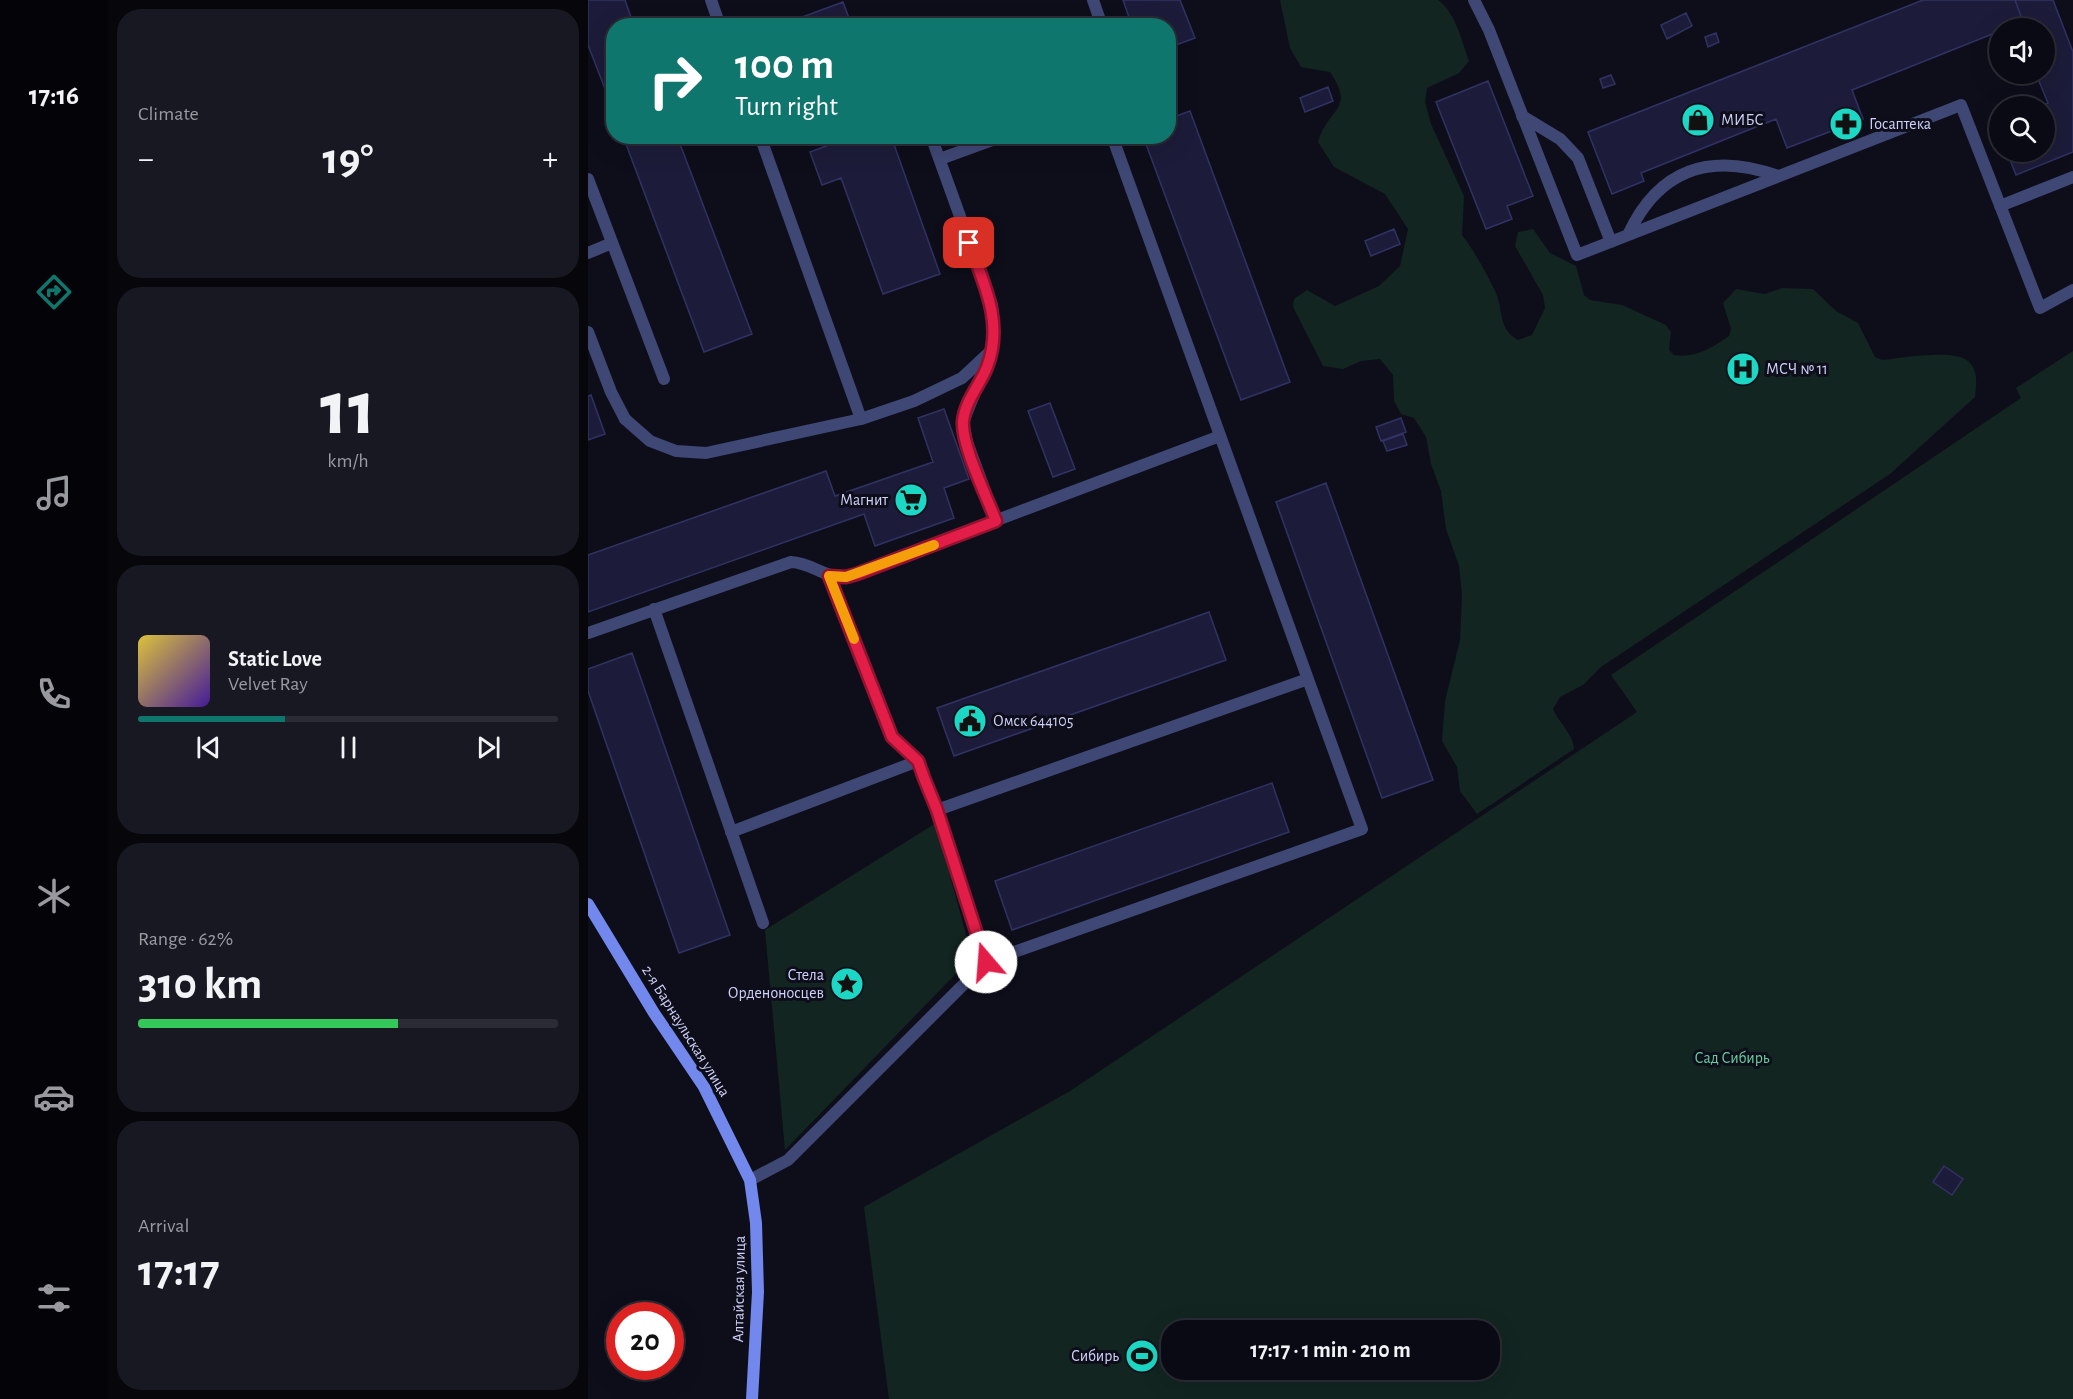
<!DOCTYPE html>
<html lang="en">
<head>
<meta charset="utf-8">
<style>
	body { margin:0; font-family:"Alegreya Sans",sans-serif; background:#181822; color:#f1f3f6; height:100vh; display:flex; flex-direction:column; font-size:22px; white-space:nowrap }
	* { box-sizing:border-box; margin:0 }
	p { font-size:20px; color:#999aa0 }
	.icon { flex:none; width:33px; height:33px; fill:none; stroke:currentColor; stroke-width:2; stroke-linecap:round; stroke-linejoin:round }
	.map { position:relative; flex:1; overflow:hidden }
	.details { display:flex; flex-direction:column; gap:9px; padding:9px; background:#06060b; width:480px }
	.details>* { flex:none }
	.guide { position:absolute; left:18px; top:18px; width:570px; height:126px; border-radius:24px; box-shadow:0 6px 24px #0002,0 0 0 2px #2a2b34; background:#0f766e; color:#fff; overflow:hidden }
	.controls { position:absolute; left:1401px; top:18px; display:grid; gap:12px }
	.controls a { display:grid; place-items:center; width:66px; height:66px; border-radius:50%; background:#0a0a14; box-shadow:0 6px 24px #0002,0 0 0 2px #2a2b34; font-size:30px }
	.speed { position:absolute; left:18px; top:1302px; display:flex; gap:12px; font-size:30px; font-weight:700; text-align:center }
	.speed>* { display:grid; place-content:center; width:78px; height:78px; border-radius:50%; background:#0a0a14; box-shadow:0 6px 24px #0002,0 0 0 2px #2a2b34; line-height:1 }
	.speed .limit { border:9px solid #d22; background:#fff; color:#111 }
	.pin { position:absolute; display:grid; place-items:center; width:51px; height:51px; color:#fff; margin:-26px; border-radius:12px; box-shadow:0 3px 9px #0006 }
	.me { position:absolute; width:66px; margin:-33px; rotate:342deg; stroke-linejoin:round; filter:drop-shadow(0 0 4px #0008) }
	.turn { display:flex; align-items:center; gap:21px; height:126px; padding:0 30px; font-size:27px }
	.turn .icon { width:78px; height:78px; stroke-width:2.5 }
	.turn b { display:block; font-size:42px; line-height:51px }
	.big { font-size:45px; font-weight:600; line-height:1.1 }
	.details .widget { flex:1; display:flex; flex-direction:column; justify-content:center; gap:9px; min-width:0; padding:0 21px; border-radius:24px; background:#181822 }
	.details .dial { align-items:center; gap:0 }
	.dial b { font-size:78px; line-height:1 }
	.song { display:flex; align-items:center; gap:18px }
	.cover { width:72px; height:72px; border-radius:9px; background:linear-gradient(135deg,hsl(50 70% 55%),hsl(260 70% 35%)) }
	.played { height:6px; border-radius:3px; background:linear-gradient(90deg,#0f766e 35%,#2a2b34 35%) }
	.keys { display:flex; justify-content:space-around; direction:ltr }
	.heat { display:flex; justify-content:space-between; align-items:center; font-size:33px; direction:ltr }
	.charge { height:9px; border-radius:4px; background:linear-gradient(90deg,#34c759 62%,#2a2b34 0) }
	.trip { position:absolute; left:573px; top:1320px; width:339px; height:60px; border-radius:24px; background:#0a0a14; box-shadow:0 6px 24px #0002,0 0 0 2px #2a2b34; font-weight:600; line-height:60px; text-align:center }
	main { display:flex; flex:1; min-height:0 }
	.dock { display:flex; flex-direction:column; width:108px; justify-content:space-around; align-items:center; background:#040408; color:#999aa0 }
	.dock .icon { width:42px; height:42px }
	.dock .current { color:#0f766e }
	.dock b { font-size:27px; color:#f1f3f6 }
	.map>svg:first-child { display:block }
	.green { fill:#122520; fill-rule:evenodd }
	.building { fill:#1c1c3a; stroke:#313263; stroke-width:1.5 }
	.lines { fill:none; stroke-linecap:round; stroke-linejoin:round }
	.lane { stroke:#3f4875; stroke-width:12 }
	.street { stroke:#3f4875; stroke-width:12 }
	.secondary { stroke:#7288ec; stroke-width:12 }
	.route-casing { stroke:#92132f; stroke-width:15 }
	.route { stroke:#e11d48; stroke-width:10 }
	.slow { stroke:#f59e0b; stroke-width:10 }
	.labels { text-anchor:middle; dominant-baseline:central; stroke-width:6; stroke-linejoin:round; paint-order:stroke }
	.poi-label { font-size:16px; fill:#cfd2f9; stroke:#0e0e1b; text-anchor:start }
	.street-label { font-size:16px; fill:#cfd2f9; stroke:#0e0e1b }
	.park-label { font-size:16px; fill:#65ce9e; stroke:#0e0e1b }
</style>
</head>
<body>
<main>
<nav class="dock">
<b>17:16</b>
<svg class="icon current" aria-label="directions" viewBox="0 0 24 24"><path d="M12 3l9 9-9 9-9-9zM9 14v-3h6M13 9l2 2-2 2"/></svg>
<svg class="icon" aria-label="music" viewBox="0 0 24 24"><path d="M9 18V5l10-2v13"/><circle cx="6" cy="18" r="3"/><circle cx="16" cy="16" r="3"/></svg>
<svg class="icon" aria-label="phone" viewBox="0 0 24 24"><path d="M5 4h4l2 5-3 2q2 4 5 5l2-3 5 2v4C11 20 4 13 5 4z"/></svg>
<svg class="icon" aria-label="climate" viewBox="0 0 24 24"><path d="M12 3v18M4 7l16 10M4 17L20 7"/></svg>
<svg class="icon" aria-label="car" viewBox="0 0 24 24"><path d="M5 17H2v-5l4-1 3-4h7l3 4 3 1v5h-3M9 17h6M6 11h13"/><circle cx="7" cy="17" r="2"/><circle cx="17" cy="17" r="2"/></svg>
<svg class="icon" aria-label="filters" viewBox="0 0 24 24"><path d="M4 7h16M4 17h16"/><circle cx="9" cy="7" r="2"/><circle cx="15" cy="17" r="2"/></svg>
</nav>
<section class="details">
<div class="widget"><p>Climate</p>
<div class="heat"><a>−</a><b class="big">19°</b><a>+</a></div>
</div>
<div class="widget dial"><b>11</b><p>km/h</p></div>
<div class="widget">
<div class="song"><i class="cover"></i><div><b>Static Love</b><p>Velvet Ray</p></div></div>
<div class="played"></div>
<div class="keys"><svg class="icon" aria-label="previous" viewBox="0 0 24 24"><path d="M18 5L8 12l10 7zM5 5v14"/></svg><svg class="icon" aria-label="pause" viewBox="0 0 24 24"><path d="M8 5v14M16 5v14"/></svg><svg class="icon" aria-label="next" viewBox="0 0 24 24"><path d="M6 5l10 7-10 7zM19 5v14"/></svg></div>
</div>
<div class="widget"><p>Range · 62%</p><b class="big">310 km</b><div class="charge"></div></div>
<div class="widget"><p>Arrival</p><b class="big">17:17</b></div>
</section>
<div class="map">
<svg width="1485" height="1399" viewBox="0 0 1485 1399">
	<rect width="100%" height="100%" fill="#0e0e1b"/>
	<path class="green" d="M 692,0 L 850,0 C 868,13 874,42 881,61 L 871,73 L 839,88 L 837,102 L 843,124 L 876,196 L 874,235 C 887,252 898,272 907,291 C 916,308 909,329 930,340 L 944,335 L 957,308 L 955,295 L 927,246 L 930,232 L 945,229 L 962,253 L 988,266 L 996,295 L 1002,300 L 1034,305 L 1078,325 L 1083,332 L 1081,350 L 1086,355 C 1106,359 1126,347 1141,336 L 1143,329 L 1135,303 L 1148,289 L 1177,294 L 1194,288 L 1225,289 L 1248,311 L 1270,323 L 1287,357 L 1294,360 C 1313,358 1368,348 1381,362 C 1391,372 1388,385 1387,397 L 1302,474 L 1013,667 L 995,685 L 972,697 L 965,709 C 971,723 986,735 986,749 L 889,814 L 872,791 L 869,767 L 854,741 L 857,701 L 872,640 L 874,595 L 871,566 L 858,529 L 853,491 L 843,464 L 838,437 L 826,418 L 813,414 L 806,401 L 805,375 L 792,359 L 773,361 L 755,369 L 735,366 L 705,307 L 706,299 L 719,290 L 747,306 L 791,286 L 812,266 L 820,229 L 797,194 L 746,167 L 730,142 C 740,107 768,111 742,72 L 713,67 L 702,48 Z
		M 1485,351 L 1485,1399 L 301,1399 L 276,1207 L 482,1091 L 1049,712 L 1023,675 L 1433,398 L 1428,388 ZM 584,1330 L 902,1330 L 902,1370 L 584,1370 Z
		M 348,823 L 384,957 L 197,1150 L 177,930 Z"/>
	<path class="building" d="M 0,0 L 37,0 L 46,26 L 26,26 L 26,112 L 0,45 Z
		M 535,0 L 592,0 L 607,38 L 580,48 L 580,26 L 544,26 Z
		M 1335,0 L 1427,0 L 1435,22 L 1412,28 L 1412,31 L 1264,90 L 1275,119 L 1199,148 L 1188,119 L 1053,173 L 1056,181 L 1024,194 L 1000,132 Z
		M 1427,0 L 1465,0 L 1485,52 L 1485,152 L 1428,175 L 1419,152 L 1456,152 L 1456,106 L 1451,106 L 1460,103 L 1448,74 L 1456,74 L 1456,28 L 1431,28 L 1429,24 L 1435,22 Z
		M 255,2 L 264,26 L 199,26 L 198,23 Z
		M 1098,13 L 1104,26 L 1079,39 L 1073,25 Z
		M 1128,33 L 1131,42 L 1120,47 L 1117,37 Z
		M 1023,75 L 1027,84 L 1015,88 L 1012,79 Z
		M 900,81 L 945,196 L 919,206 L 924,219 L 898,229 L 848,102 Z
		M 740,87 L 745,101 L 717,112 L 712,98 Z
		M 602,111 L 702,382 L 653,400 L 555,136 L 580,136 L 580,119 Z
		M 35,136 L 89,136 L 164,334 L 116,352 Z
		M 238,136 L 303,136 L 352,274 L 295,294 L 253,178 L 234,185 L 222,152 L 241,145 Z
		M 806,229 L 812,244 L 783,256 L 777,241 Z
		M 3,395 L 17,434 L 0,440 L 0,396 Z
		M 462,403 L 487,469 L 465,477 L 440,411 Z
		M 356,409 L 381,479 L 356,488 L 366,518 L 287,546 L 276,514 L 0,612 L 0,555 L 238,471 L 247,496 L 345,462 L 330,418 Z
		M 813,418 L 818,432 L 793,441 L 788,427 Z
		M 815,434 L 819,445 L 799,451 L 795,441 Z
		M 738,483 L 845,780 L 794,798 L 688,502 Z
		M 621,612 L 638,660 L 366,756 L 349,708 Z
		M 44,653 L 142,935 L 91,953 L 0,691 L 0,669 Z
		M 684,783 L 701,832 L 424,930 L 407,881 Z
		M 1356,1166 L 1375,1179 L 1364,1195 L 1345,1182 Z"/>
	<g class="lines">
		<path class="lane" d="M 123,0 L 132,26
			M 505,0 L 514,26
			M 886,0 L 901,30 L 989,255 L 1373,105 L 1452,308 L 1485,290
			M 934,116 L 972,139 L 990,158 L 1023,242
			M 172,136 L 273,419
			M 343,136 L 404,305 L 406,325 L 404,350 L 375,422 L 379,442 L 408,521
			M 352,159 L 415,136
			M 0,179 L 76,379
			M 1412,206 L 1485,177
			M 1040,235 C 1071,168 1123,152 1190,176
			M 0,253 L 24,243
			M 37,419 L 62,441 L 88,451 L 118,453 L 273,419 L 326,401 L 374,378 L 404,350
			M 241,576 L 304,737 L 330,761 L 349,810 L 398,962
			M 66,609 L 175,923
			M 0,633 L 203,562 C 224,563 237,578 258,577 L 632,436
			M 349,810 L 720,679
			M 143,832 L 330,761
			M 162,1180 L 200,1160 L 398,962 L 774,829 L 524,136"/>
		<path class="street" d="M 0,332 L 23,392 L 37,419"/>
		<path class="secondary" d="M 0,904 L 66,1013 L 116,1087 L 162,1180 L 168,1223 L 170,1292 L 164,1399"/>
	</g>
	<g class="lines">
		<defs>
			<path id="route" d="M 381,243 C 396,284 416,323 399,367 C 392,385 377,401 375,421 C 373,445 399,497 408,521 L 269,574 L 258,577 L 241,576 L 304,737 L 330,761 L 336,778 L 349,810 L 398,962"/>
		</defs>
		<use href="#route" class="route-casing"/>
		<use href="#route" class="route"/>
		<path class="slow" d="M 266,639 L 241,576 L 258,577 L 346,545"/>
	</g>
	<defs>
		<symbol id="shop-disc" viewBox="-11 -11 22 22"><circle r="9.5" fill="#1cd7c3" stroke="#0e0e1b"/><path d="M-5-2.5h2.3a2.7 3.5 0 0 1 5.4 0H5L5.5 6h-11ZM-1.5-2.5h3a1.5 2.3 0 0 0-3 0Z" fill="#111"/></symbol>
		<symbol id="pharmacy-disc" viewBox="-11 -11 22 22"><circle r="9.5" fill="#1cd7c3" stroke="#0e0e1b"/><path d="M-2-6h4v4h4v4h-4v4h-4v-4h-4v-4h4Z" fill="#111"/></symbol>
		<symbol id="hospital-disc" viewBox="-11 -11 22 22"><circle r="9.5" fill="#1cd7c3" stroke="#0e0e1b"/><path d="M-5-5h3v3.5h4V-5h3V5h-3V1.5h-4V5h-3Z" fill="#111"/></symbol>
		<symbol id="supermarket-disc" viewBox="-11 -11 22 22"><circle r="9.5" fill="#1cd7c3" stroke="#0e0e1b"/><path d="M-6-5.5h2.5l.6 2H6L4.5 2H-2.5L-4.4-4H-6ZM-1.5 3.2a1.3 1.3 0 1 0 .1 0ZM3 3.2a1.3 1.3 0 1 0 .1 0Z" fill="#111"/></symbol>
		<symbol id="civic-disc" viewBox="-11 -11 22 22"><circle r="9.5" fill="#1cd7c3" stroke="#0e0e1b"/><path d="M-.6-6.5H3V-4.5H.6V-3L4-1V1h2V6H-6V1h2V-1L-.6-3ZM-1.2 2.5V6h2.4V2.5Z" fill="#111"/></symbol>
		<symbol id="sight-disc" viewBox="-11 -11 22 22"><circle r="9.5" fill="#1cd7c3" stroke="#0e0e1b"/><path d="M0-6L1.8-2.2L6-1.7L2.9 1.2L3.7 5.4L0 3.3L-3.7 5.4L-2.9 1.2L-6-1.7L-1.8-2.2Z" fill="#111"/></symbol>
		<symbol id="stadium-disc" viewBox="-11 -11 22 22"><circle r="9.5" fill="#1cd7c3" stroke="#0e0e1b"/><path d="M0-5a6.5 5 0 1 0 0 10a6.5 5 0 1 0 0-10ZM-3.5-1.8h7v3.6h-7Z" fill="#111"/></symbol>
	</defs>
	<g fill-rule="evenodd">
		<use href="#shop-disc" x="1091" y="101" width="38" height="38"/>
		<use href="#pharmacy-disc" x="1239" y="105" width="38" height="38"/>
		<use href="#hospital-disc" x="1136" y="350" width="38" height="38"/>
		<use href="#supermarket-disc" x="304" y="481" width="38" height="38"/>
		<use href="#civic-disc" x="363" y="702" width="38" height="38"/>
		<use href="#sight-disc" x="240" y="965" width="38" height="38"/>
		<use href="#stadium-disc" x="535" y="1337" width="38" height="38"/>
	</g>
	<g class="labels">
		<g class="poi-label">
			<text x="1133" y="120">МИБС</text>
			<text x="1281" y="124">Госаптека</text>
			<text x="1178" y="369">МСЧ № 11</text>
			<text x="300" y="500" text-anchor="end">Магнит</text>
			<text x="405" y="721">Омск 644105</text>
			<text x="236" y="975" text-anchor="end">Стела<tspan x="236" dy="18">Орденоносцев</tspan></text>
			<text x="531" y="1356" text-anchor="end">Сибирь</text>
		</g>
		<g class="street-label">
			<text transform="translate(98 1031) rotate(58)">2-я Барнаульская улица</text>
			<text transform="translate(151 1289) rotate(-89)">Алтайская улица</text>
		</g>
		<g class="park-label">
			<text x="1144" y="1058">Сад Сибирь</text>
		</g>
	</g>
</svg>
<div class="controls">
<a><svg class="icon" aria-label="sound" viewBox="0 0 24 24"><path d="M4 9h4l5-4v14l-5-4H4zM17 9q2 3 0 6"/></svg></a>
<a><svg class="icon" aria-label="search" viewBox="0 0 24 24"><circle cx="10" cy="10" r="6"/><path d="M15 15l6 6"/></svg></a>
</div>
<div class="speed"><div class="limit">20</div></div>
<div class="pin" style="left:381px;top:243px;background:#d93025"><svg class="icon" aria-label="arrive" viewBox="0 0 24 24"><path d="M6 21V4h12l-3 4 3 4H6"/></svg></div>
<svg class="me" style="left:398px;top:962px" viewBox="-20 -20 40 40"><circle r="19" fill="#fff"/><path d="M0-13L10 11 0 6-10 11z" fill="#e11d48"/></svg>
<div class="trip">17:17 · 1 min · 210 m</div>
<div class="guide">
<div class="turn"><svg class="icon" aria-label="right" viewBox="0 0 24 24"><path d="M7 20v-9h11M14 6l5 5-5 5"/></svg><div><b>100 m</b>Turn right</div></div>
</div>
</div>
</main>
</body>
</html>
